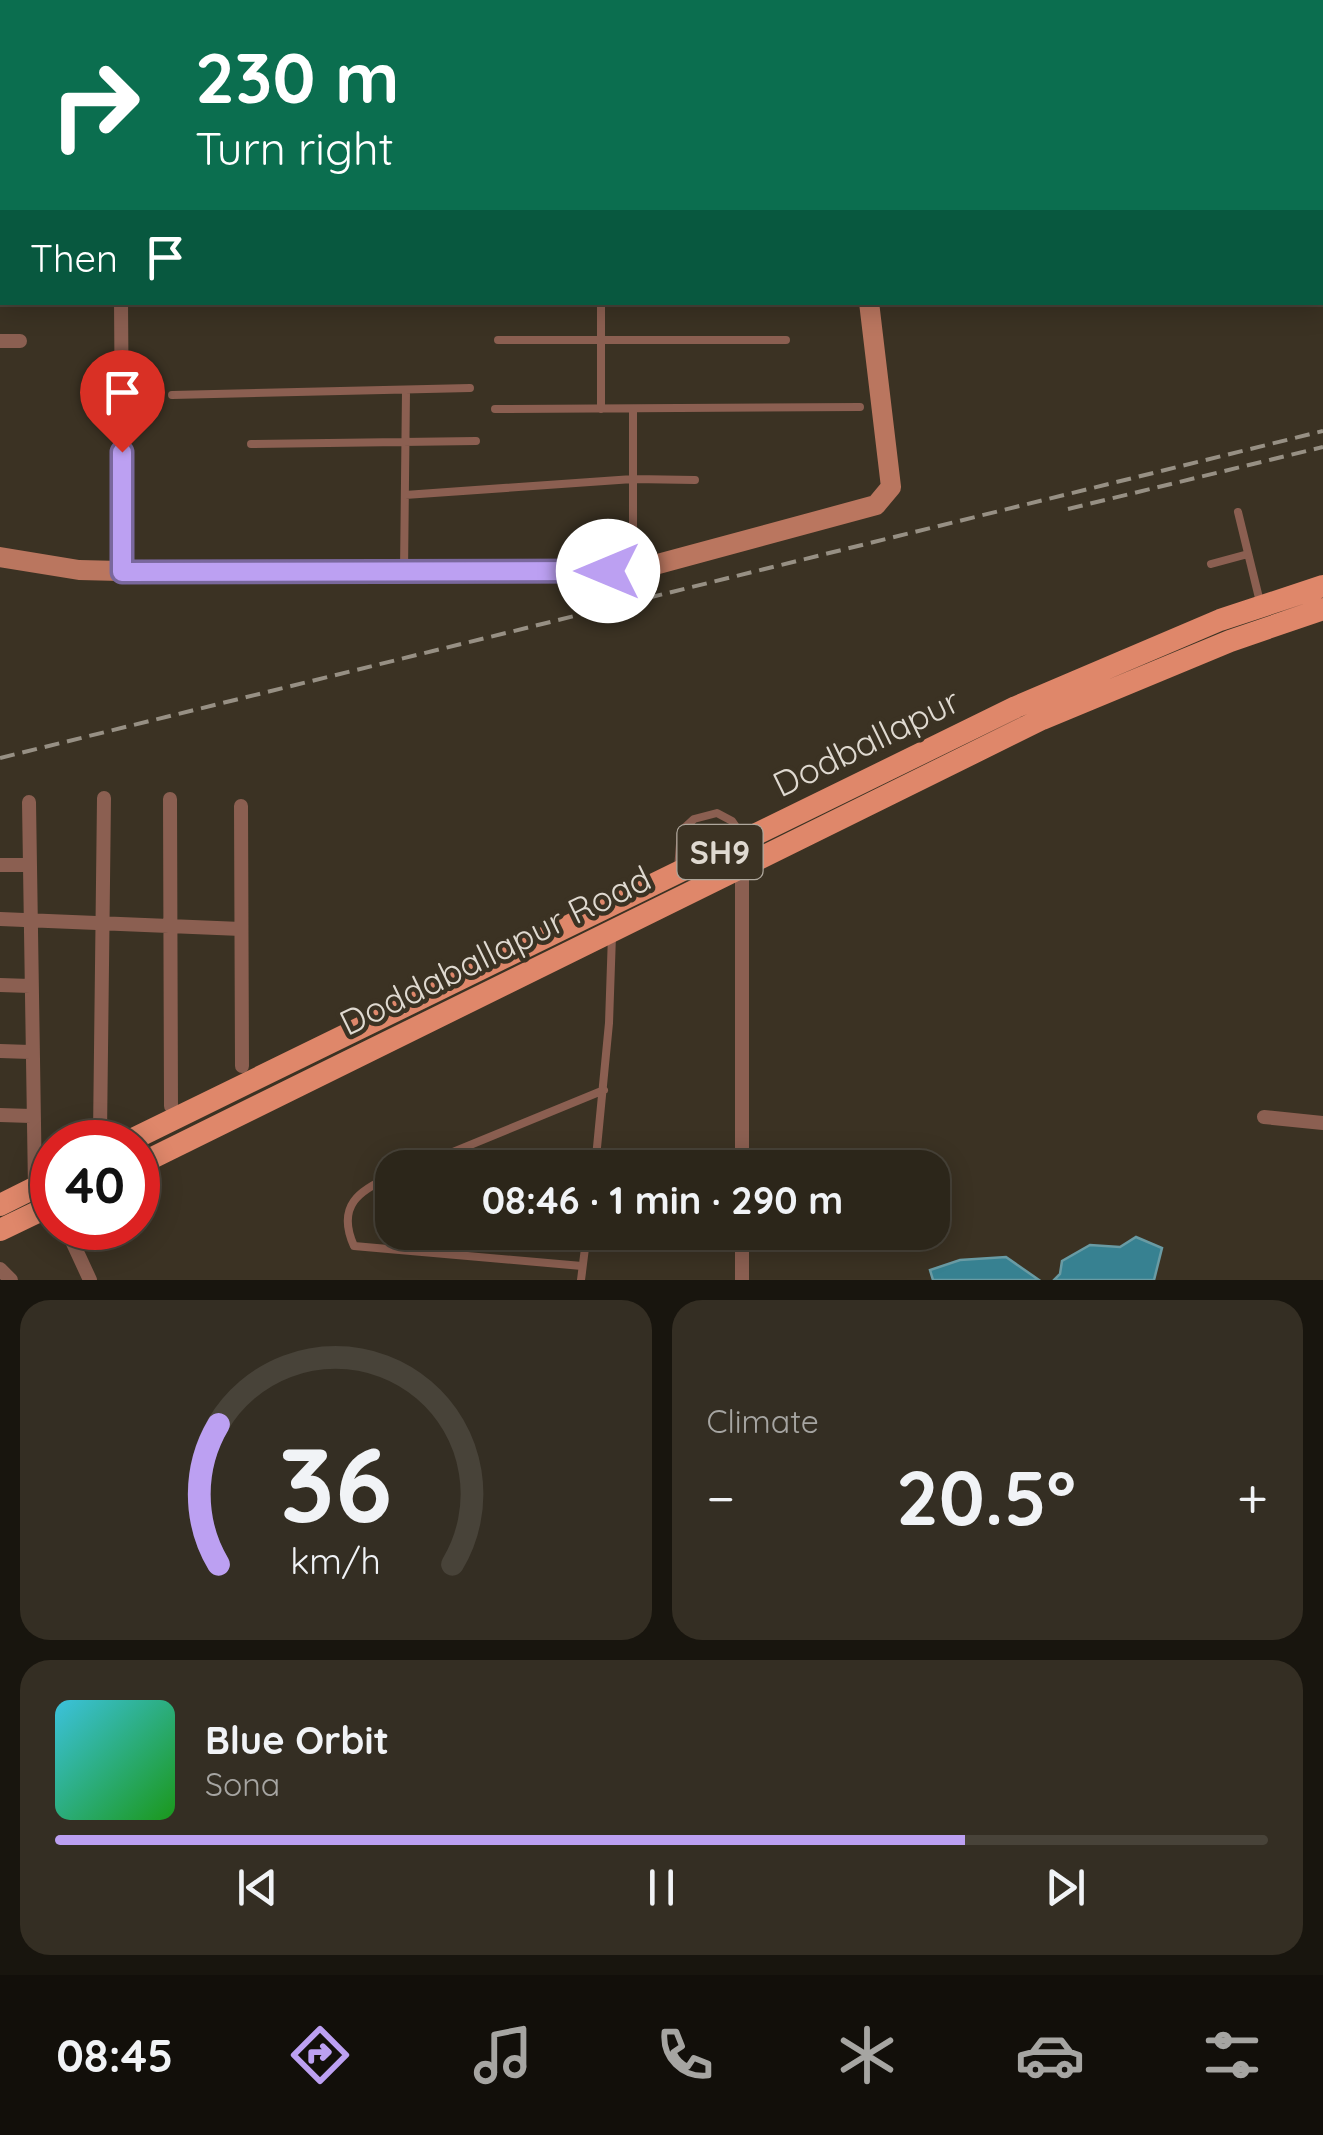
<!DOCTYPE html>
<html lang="en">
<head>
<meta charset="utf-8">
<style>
	body { margin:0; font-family:Quicksand,sans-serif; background:#342e23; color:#f1f3f6; height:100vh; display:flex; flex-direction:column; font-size:38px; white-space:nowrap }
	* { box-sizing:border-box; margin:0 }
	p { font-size:32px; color:#a6a5a2 }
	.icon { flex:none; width:55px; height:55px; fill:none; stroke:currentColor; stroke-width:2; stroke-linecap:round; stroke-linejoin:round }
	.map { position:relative; height:1280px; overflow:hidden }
	.panel { display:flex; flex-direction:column; gap:20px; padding:20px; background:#18150e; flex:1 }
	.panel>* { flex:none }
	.guide { position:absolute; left:0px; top:0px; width:1325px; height:305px; box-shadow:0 5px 25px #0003,0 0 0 2px #484339; background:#0b6e4f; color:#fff; overflow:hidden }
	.speed { position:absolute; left:30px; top:1120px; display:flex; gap:20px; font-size:50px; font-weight:700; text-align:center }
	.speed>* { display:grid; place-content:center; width:130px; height:130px; border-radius:50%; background:#2c261a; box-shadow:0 5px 25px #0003,0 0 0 2px #484339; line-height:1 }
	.speed .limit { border:15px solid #d22; background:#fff; color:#111 }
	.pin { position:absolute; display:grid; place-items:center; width:85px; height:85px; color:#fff; margin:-102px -42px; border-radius:50% 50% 50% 0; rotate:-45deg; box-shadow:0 0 10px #0007 }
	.pin .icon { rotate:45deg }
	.me { position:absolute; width:110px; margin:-55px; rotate:270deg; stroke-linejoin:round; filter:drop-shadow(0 0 8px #0008) }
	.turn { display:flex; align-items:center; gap:35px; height:210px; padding:0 30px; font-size:45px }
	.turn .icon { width:130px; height:130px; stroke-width:2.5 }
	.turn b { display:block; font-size:70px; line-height:85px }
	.then { display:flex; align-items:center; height:95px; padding:0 30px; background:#0003; gap:20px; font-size:38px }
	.big { font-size:75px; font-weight:700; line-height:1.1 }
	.panel .card { flex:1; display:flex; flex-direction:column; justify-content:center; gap:15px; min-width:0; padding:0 35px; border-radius:30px; background:#342e23 }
	.panel .dial { align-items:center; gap:0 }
	.dial svg { height:260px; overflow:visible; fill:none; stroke:#484339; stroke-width:7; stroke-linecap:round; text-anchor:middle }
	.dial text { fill:#f1f3f6; stroke:none }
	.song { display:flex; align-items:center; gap:30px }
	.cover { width:120px; height:120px; border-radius:15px; background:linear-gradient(135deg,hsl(190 70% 55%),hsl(120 70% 35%)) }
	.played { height:10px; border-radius:5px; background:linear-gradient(90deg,#bca0f2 75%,#484339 75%) }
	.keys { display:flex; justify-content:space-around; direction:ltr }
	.heat { display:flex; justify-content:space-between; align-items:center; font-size:55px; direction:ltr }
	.panel .tiles { flex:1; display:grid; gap:20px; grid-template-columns:1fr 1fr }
	.card:last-child { grid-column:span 2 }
	.trip { position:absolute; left:375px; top:1150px; width:575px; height:100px; border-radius:30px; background:#2c261a; box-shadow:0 5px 25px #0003,0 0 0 2px #484339; font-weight:700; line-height:100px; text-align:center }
	.tab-bar { display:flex; height:160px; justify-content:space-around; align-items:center; background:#120f0a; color:#a6a5a2 }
	.tab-bar .icon { width:70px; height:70px }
	.tab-bar .current { color:#bca0f2 }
	.tab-bar b { font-size:45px; color:#f1f3f6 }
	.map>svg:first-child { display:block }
	.water { fill:#378191; stroke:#699ba4; stroke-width:2.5 }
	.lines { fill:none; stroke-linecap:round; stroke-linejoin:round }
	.lane { stroke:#8b5f51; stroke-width:8 }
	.street { stroke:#8b5f51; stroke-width:14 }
	.secondary { stroke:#ba765f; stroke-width:20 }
	.primary { stroke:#df876a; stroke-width:22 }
	.rail { stroke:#979084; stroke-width:4; stroke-dasharray:15 8; stroke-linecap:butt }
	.route-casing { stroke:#7a689d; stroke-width:25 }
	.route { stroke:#bca0f2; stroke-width:18 }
	.labels { text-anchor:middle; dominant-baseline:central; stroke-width:9; stroke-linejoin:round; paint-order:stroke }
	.shield { fill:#3b3223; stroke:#aea79c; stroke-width:2.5 }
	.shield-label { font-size:32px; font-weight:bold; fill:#dfd9d0 }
	.street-label { font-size:35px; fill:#dfd9d0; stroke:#3b3223 }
</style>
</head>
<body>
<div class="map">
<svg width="1323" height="1280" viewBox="0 0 1323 1280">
	<rect width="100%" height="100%" fill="#3b3223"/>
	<path class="water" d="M 1136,1237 L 1162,1248 L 1154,1280 L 1054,1280 L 1060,1274 L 1062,1261 L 1090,1245 L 1120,1247 Z
		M 1006,1257 L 1039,1280 L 933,1280 L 930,1270 L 960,1260 Z"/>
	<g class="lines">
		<path class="lane" d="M 498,340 L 786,340
			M 172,395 L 470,388
			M 495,409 L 860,407
			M 601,409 L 601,302
			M 633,409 L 633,565
			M 251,444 L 476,441
			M 405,495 L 633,479 L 695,480
			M 1238,512 L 1260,602
			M 1211,564 L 1248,554
			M 404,571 L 406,391
			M 678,869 L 681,831 L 694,819 L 717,813 L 732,821 L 743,837
			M 414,1168 L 604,1090
			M 595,1168 L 609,1023 L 612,935
			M 392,1176 C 359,1190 336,1206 354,1246 L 582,1266
			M 581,1280 L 587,1232"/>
		<path class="street" d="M 0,31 L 2,31
			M 0,100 L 2,100
			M 0,173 L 2,173
			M 0,250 L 2,250
			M 121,302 L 123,571
			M 0,341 L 20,341
			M 170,799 L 171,1106
			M 29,802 L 35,1188
			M 241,806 L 242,1066
			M 0,865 L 29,865
			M 0,919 L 241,929
			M 0,985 L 30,986
			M 0,1051 L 30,1052
			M 0,1115 L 31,1116
			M 1264,1117 L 1323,1123
			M 100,1134 L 104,798
			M 742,1168 L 742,867
			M 66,1228 L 90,1280
			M 0,1269 L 11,1280
			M 742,1280 L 742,1232"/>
		<path class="secondary" d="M 860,0 L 860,2
			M 0,557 L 79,570 L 162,572 L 608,571 L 658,564 L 876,505 L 891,487 L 869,302"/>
		<path class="primary" d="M 127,1142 L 1016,707 L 1220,620 L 1323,586
			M 138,1165 L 1042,719 L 1230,641 L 1323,609
			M 0,1205 L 52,1179
			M 0,1230 L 52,1205"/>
		<path class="rail" d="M 1068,509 L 1323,447
			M 0,758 L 1323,431"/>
	</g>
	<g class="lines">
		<defs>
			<path id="route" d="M 122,452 L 122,572 L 608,571"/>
		</defs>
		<use href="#route" class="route-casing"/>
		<use href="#route" class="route"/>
	</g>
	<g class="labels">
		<rect class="shield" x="677.5" y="825" width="85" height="54" rx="8"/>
		<g class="shield-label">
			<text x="720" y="852">SH9</text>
		</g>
		<g class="street-label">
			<text transform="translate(866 742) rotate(-26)">Dodballapur</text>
			<text transform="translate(495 950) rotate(-26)">Doddaballapur Road</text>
		</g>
	</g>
</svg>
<div class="speed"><div class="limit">40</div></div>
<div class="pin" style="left:122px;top:452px;background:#d93025"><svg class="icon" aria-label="arrive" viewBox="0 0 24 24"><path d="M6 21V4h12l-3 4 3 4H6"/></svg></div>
<svg class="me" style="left:608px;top:571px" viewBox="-20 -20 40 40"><circle r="19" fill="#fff"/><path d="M0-13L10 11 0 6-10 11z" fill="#bca0f2"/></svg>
<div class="trip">08:46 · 1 min · 290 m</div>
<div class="guide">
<div class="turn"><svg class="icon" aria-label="right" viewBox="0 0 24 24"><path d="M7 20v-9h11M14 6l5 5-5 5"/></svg><div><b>230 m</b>Turn right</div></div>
<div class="then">Then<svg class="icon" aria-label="arrive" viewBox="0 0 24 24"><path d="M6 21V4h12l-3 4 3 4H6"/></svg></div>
</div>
</div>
<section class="panel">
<div class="tiles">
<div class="card dial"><svg viewBox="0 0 100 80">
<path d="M14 69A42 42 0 1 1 86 69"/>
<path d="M14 69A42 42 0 0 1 14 26" stroke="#bca0f2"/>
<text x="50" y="56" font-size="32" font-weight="700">36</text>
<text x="50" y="72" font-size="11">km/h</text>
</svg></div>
<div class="card"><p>Climate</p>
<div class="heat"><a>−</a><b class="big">20.5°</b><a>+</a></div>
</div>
<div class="card">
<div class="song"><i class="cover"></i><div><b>Blue Orbit</b><p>Sona</p></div></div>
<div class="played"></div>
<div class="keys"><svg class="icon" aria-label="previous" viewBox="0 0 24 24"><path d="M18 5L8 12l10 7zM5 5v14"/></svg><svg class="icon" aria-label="pause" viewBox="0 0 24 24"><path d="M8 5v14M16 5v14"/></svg><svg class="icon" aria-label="next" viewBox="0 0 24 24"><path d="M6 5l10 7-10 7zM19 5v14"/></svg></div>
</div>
</div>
</section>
<nav class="tab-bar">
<b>08:45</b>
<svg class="icon current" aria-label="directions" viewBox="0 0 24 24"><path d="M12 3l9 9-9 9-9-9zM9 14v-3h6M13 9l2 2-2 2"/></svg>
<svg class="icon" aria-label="music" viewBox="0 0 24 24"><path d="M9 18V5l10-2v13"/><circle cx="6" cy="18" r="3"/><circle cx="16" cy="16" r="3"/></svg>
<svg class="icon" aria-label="phone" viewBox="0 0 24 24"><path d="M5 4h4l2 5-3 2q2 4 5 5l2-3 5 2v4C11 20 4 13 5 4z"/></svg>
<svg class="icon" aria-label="climate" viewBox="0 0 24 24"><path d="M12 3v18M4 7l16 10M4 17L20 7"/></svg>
<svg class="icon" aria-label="car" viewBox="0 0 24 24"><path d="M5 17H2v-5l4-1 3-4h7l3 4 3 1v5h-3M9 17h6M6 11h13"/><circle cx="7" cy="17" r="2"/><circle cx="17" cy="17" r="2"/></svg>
<svg class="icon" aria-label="filters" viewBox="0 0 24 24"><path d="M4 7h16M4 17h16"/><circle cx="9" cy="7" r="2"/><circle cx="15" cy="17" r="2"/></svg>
</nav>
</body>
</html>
